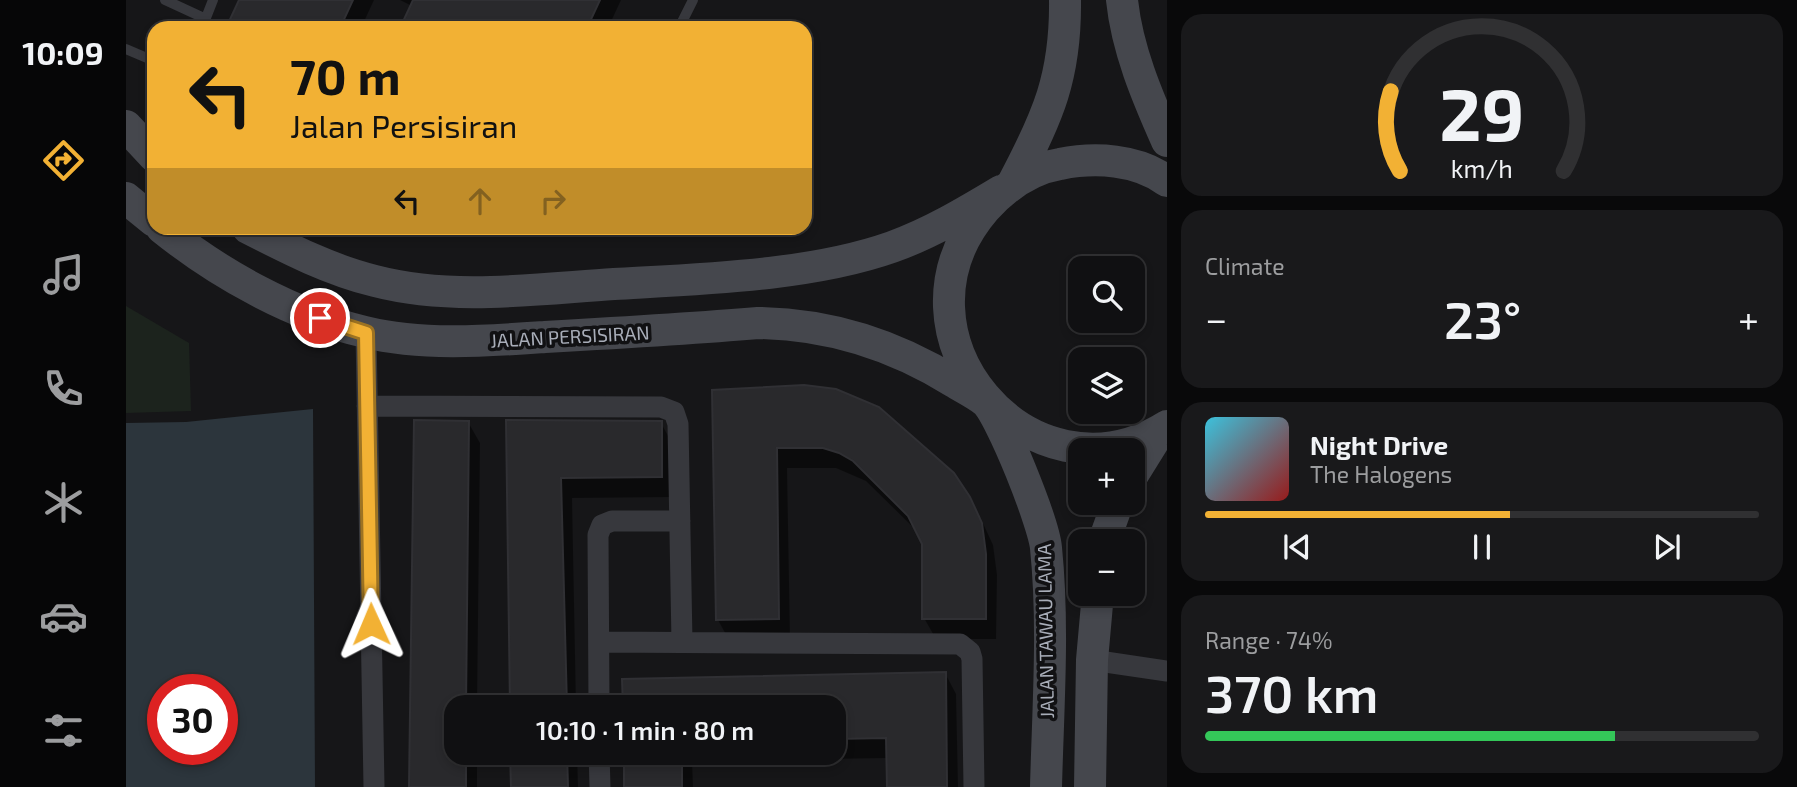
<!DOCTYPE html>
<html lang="en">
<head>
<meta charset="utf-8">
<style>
	body { margin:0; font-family:"Exo 2",sans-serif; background:#19191b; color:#f1f3f6; height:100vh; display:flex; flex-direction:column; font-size:26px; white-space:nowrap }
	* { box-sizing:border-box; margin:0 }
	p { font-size:23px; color:#9c9d9f }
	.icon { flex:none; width:38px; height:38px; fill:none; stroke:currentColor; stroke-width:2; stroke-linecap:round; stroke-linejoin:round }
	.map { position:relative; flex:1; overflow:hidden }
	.panel { display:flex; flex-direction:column; gap:14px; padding:14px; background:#09090a; width:630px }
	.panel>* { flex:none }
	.banner { position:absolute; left:21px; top:21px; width:665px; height:214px; border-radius:21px; box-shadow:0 4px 10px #0003,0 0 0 2px #303032; background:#f2b134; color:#111; overflow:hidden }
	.buttons { position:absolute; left:942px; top:256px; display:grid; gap:14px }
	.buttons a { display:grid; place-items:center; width:77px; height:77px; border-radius:14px; background:#101012; box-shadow:0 4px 10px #0003,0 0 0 2px #303032; font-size:35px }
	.speed { position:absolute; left:21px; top:674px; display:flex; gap:14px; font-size:35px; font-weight:700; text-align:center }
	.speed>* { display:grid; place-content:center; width:91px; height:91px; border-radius:50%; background:#101012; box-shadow:0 4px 10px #0003,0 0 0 2px #303032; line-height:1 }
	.speed .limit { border:10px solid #d22; background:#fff; color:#111 }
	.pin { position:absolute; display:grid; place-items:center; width:60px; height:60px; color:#fff; margin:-30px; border:4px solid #fff; border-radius:50%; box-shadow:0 2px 7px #0007 }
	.me { position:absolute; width:77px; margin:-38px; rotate:359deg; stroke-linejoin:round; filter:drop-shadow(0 0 5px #0008) }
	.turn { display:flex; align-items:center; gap:24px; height:147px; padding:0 28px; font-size:32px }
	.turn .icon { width:91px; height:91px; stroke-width:2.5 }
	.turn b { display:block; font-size:49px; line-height:60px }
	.lanes { display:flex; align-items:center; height:66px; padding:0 28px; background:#0003; justify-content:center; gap:35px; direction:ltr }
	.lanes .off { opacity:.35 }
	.big { font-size:52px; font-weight:600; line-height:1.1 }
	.panel .widget { flex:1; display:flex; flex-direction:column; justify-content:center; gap:10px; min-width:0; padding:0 24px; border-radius:21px; background:#19191b }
	.panel .dial { align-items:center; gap:0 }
	.dial svg { height:182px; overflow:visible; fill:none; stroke:#303032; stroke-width:7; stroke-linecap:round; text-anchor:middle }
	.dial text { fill:#f1f3f6; stroke:none }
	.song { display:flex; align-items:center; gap:21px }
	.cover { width:84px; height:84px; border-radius:10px; background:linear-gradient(135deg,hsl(190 70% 55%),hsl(0 70% 35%)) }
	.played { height:7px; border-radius:4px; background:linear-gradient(90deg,#f2b134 55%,#303032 55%) }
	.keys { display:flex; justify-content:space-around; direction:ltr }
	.heat { display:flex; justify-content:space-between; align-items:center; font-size:38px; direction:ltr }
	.charge { height:10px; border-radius:5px; background:linear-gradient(90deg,#34c759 74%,#303032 0) }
	.trip { position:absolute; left:318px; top:695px; width:402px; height:70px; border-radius:21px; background:#101012; box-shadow:0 4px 10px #0003,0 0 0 2px #303032; font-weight:600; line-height:70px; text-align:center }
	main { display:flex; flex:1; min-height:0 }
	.tabs { display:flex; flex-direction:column; width:126px; justify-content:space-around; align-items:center; background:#060607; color:#9c9d9f }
	.tabs .icon { width:49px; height:49px }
	.tabs .selected { color:#f2b134 }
	.tabs b { font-size:32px; color:#f1f3f6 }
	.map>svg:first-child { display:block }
	.green { fill:#1c231d }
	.water { fill:#2c353c; fill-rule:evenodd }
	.shadow { fill:#0007 }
	.building { fill:#29292c; stroke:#303034; stroke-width:2 }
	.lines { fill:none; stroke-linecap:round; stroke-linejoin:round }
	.lane { stroke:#37383d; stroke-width:10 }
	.street { stroke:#37383d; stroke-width:21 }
	.secondary { stroke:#45474d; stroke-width:32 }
	.route-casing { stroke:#9d7322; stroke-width:18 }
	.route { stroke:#f2b134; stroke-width:12 }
	.labels { text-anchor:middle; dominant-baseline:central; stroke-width:7; stroke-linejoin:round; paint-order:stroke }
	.street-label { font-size:19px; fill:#a8adb8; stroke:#111113 }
</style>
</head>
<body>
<main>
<nav class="tabs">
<b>10:09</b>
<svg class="icon selected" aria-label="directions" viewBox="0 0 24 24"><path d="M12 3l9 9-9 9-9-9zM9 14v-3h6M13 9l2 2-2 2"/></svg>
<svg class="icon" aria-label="music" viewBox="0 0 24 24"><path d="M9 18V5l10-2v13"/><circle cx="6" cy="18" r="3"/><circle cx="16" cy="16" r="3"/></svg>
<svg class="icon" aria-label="phone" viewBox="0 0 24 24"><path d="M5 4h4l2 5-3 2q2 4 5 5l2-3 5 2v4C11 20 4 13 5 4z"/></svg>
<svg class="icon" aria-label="climate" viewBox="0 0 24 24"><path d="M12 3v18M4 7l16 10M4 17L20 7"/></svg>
<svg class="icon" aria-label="car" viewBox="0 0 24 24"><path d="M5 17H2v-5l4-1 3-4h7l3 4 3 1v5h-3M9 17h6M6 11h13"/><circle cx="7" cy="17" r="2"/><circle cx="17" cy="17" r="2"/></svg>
<svg class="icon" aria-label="filters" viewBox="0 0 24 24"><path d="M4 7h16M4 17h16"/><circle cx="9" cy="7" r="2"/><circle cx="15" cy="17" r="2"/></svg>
</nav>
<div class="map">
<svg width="1041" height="787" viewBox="0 0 1041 787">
	<rect width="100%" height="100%" fill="#161618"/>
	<path class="green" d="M 0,306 L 63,343 L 65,411 L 0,413 Z"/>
	<path class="water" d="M 187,409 L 189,787 L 0,787 L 0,423 L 60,422 ZM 37,690 L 96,690 L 96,749 L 37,749 Z"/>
	<path class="shadow" d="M 115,0 L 248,0 L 235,28 L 102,28 Z
		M 274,0 L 495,0 L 482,28 L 276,28 L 286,6 Z
		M 588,391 L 733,399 L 771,423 L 826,475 L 855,519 L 867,545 L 871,575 L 870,639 L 810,639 L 798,618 L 797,544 L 792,532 L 740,481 L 710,468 L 661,468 L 664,639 L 603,640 L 592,620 Z
		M 289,422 L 342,422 L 354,443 L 351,707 L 331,707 L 331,752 L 351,752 L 351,787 L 285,787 Z
		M 382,422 L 535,423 L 546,443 L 547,497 L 446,498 L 450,707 L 386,707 Z
		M 819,673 L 830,694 L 832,787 L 762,787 L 762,758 L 566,761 L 567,787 L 500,787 L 499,752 L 709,752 L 709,707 L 499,707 Z
		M 387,752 L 451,752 L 452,787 L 387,787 Z"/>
	<path class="building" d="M 113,0 L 227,0 L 214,28 L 100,28 Z
		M 287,0 L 474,0 L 461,28 L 274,28 Z
		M 678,385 L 710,389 L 753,407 L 828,473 L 844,497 L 856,523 L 860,554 L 860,619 L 796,619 L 796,544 L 782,516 L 727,461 L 713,453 L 697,448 L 651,448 L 653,619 L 590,620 L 586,390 Z
		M 288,420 L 343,421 L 340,707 L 331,707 L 331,752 L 340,752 L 340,787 L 283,787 Z
		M 380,420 L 536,421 L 536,477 L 435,478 L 441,707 L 384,707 Z
		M 820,672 L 821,787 L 761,787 L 760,738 L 709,739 L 709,707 L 497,707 L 496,679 Z
		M 384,752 L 441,752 L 442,787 L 385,787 Z
		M 498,752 L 556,752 L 556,787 L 498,787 Z"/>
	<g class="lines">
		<path class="lane" d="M 39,0 L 78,18
			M 76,28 L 87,0
			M 553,28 L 567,0
			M 0,49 L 28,61"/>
		<path class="street" d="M 240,333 L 248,787
			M 241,406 L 535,407 L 548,412 L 552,424 L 556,642
			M 473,642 L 834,644 L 844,652 L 846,659 L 848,787
			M 966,660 L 1041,671
			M 473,707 L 472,535 L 476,525 L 486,521 L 554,521
			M 473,752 L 474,787"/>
		<path class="secondary" d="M 996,0 C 1001,49 1021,96 1041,141
			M 0,126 L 28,156
			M 1041,181 C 1011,159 969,157 934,164 C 904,169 879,187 859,209 C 752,333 904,512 1041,426
			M 887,183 C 922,117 940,76 939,0
			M 0,198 L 28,221
			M 36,228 C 93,274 167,315 239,332 C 296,346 361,341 419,337 C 490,333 561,329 632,323 C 704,324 767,344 828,382 C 838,388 850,394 859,401 C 875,415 918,524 920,548 C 928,626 922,708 920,787
			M 122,228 C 163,249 204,270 249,281 C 326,301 410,289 488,284 C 575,279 684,276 766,247 C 805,233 840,212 875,191
			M 1006,476 L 1034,431
			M 978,541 L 992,502
			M 964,787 L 966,660 L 972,593"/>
	</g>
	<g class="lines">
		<defs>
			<path id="route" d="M 194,318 L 240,333 L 245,624"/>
		</defs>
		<use href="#route" class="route-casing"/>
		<use href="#route" class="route"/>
	</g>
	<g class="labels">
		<g class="street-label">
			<text transform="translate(444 336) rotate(-3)">JALAN PERSISIRAN</text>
			<text transform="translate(919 631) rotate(-91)">JALAN TAWAU LAMA</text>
		</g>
	</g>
</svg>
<div class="buttons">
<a><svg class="icon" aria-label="search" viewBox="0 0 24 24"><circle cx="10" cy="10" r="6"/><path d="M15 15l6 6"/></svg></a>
<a><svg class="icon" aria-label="layers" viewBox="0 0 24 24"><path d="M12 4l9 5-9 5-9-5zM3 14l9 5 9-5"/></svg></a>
<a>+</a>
<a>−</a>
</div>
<div class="speed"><div class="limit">30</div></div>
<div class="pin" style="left:194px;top:318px;background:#d93025"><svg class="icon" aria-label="arrive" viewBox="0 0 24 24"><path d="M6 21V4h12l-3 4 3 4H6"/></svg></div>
<svg class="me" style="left:245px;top:624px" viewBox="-20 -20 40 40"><path d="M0-17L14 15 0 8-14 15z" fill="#f2b134" stroke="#fff" stroke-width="4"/></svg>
<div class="trip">10:10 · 1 min · 80 m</div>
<div class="banner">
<div class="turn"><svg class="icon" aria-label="left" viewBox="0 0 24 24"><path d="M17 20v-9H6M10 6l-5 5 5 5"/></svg><div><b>70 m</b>Jalan Persisiran</div></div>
<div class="lanes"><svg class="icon" aria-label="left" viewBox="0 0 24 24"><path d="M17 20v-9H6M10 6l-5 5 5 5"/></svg><svg class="icon off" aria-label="ahead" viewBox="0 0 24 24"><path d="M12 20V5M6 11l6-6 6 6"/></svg><svg class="icon off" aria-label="right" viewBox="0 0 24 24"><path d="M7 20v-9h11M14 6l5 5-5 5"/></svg></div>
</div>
</div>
<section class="panel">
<div class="widget dial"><svg viewBox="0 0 100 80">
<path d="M14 69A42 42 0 1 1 86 69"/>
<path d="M14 69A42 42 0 0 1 10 34" stroke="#f2b134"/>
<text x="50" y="56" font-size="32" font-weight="700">29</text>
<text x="50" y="72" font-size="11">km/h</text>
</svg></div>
<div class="widget"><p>Climate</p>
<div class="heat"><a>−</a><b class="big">23°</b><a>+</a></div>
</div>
<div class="widget">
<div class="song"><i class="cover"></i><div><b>Night Drive</b><p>The Halogens</p></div></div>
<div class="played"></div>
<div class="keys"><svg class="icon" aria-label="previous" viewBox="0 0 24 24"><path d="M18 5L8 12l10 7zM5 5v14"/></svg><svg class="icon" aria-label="pause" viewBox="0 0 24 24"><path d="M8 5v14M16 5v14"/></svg><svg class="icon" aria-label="next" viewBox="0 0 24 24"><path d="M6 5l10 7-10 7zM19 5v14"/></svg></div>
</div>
<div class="widget"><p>Range · 74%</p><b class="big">370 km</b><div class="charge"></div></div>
</section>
</main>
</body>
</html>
